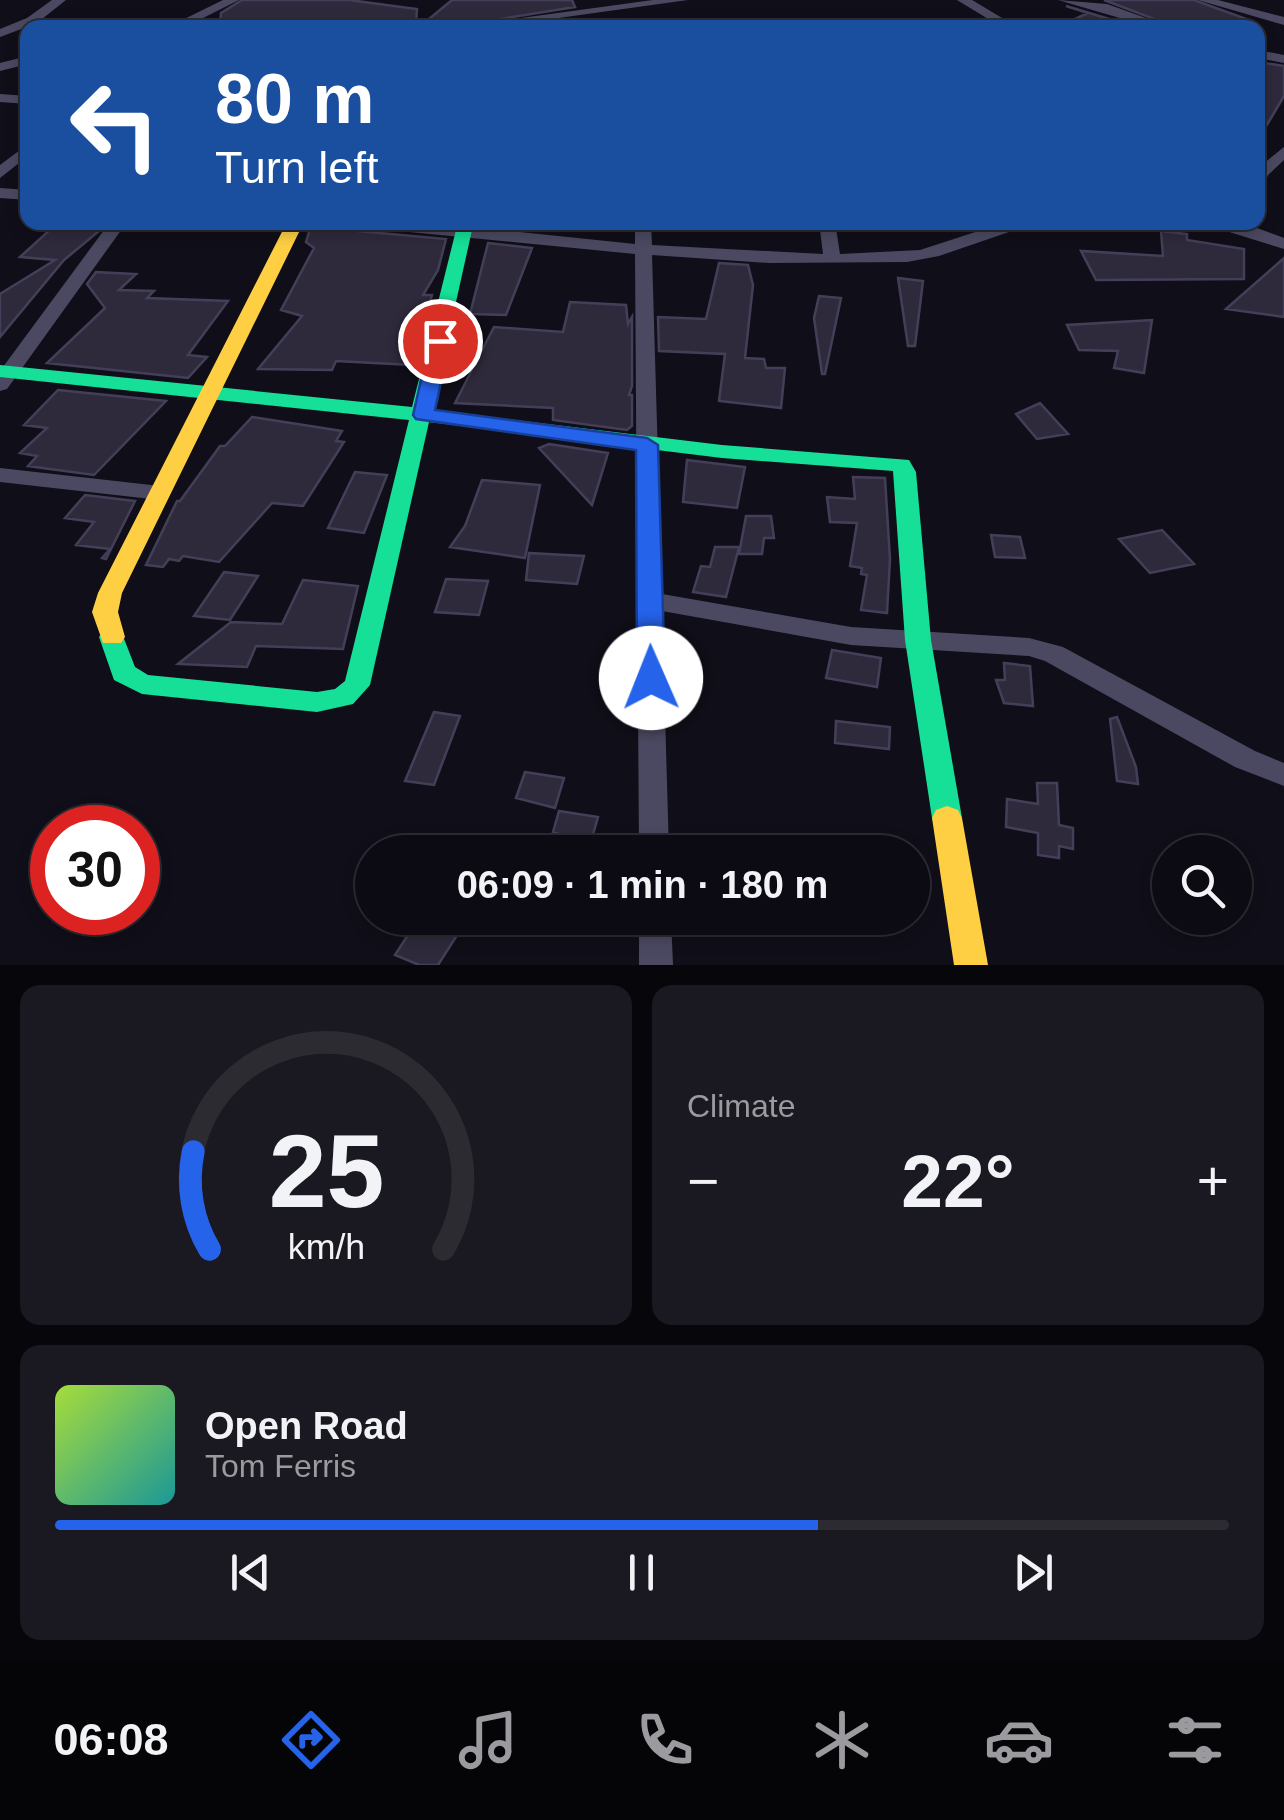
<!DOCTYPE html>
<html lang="en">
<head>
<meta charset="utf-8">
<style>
	body { margin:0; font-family:Arial,sans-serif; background:#1a1820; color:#f1f3f6; height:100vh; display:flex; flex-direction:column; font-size:38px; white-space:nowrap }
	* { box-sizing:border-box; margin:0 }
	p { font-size:32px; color:#9a9a9f }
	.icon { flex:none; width:55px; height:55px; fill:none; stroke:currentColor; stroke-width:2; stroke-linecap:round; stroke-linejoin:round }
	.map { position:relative; height:965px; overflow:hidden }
	.details { display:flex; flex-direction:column; gap:20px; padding:20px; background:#07060a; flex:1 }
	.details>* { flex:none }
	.banner { position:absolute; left:20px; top:20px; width:1245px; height:210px; border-radius:20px; box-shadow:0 5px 15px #0003,0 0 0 2px #2c2b32; background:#1a4fa0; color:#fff; overflow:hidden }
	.fabs { position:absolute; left:1152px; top:835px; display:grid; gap:20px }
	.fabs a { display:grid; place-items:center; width:100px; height:100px; border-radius:50%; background:#0c0a12; box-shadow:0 5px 15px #0003,0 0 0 2px #2c2b32; font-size:50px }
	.speed { position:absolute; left:30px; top:805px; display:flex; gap:20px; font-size:50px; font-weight:700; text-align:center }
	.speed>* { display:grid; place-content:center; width:130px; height:130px; border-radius:50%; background:#0c0a12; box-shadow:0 5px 15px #0003,0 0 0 2px #2c2b32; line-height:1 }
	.speed .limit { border:15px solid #d22; background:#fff; color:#111 }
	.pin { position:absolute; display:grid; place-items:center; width:85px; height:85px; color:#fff; margin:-42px; border:5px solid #fff; border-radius:50%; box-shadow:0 2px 10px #0007 }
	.me { position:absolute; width:110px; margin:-55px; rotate:359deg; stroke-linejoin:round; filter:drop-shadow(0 0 8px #0008) }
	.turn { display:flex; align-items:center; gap:35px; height:210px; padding:0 30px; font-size:45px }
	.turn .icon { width:130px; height:130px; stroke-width:2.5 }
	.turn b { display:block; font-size:70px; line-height:85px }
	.big { font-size:75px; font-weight:700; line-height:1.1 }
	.details .tile { flex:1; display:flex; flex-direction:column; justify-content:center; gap:15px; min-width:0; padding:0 35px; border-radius:20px; background:#1a1820 }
	.details .dial { align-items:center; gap:0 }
	.dial svg { height:260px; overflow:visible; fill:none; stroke:#2c2b32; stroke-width:7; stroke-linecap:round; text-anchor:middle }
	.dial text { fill:#f1f3f6; stroke:none }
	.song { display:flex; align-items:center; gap:30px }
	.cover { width:120px; height:120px; border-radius:15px; background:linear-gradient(135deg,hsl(80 70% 55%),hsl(180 70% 35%)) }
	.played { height:10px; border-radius:5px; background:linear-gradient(90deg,#2563eb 65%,#2c2b32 65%) }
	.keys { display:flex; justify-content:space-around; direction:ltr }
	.heat { display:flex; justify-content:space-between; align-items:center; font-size:55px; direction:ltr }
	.details .tiles { flex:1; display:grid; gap:20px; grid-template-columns:1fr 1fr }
	.tile:last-child { grid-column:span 2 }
	.trip { position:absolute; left:355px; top:835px; width:575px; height:100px; border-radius:50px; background:#0c0a12; box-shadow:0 5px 15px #0003,0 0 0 2px #2c2b32; font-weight:700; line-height:100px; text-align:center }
	.tab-bar { display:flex; height:160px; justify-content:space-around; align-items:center; background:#050407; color:#9a9a9f }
	.tab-bar .icon { width:70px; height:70px }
	.tab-bar .on { color:#2563eb }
	.tab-bar b { font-size:45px; color:#f1f3f6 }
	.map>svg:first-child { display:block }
	.building { fill:#2e2a3c; stroke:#443f58; stroke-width:2.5 }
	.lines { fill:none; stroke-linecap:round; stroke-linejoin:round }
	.street { fill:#4b4961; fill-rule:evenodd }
	.fast { fill:#16e098; fill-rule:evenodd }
	.slow { fill:#ffcf43; fill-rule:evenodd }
	.route { fill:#2563eb; stroke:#184099; stroke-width:2.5 }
</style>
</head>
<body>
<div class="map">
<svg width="1284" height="965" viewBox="0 0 1284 965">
	<rect width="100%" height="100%" fill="#100e18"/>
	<path class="building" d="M 242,0 L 349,0 L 417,9 L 416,24 L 220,28 L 221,13 Z
		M 452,0 L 572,0 L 575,7 L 444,28 L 418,28 Z
		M 1104,0 L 1194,0 L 1252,21 L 1251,28 L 1178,28 Z
		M 1066,6 L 1139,28 L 1056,28 L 1088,13 Z
		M 1258,62 L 1284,66 L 1284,96 L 1258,140 Z
		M 312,222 L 346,222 L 358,231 L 446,239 L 438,270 L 423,295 L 432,295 L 411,365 L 336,361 L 332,370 L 258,369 L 302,316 L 281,310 L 314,248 L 306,242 Z
		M 53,227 L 99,231 L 64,260 L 0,337 L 0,294 L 55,260 L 20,257 Z
		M 1161,231 L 1187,234 L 1187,240 L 1244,249 L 1244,279 L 1096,280 L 1081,251 L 1163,256 Z
		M 488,243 L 532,248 L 506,315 L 470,314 Z
		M 1284,258 L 1284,317 L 1226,309 Z
		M 719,263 L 748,265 L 753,285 L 745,358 L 764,359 L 766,368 L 785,368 L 781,408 L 719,401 L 725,354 L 659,351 L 658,317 L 706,319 Z
		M 96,272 L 136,274 L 119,290 L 154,291 L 147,298 L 228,301 L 188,355 L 207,357 L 188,378 L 47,363 L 105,308 L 87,284 Z
		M 898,278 L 923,281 L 915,346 L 908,346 Z
		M 819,296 L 841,298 L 825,374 L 822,374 L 814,318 Z
		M 570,302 L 626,305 L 628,324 L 632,317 L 632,386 L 629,395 L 632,395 L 632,426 L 627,430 L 553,420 L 553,408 L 455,403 L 494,327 L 563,332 Z
		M 1152,320 L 1144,373 L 1114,368 L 1118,351 L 1079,350 L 1067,325 Z
		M 58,390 L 166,401 L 94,475 L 28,466 L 37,456 L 20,453 L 47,428 L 24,425 Z
		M 1040,403 L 1068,434 L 1037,439 L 1016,414 Z
		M 252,417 L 342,431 L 336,441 L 344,442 L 303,506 L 272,503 L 219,562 L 183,556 L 179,561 L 169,559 L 163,567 L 146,565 L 177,501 L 180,501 L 220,446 L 225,446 Z
		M 549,444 L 608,453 L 592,505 L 539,448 Z
		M 687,460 L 745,467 L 737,508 L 683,502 Z
		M 355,472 L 387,475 L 364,533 L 328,528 Z
		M 853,477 L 885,478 L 890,559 L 887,613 L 861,610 L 867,575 L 861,574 L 862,568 L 850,566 L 857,523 L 830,522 L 827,497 L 855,499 Z
		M 482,480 L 540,485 L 525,558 L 450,547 L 465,526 Z
		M 85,495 L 135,501 L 106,559 L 102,558 L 110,549 L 76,545 L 94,522 L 65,518 Z
		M 746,516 L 771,516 L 774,538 L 764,538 L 762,554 L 739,554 Z
		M 1162,530 L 1194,564 L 1150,573 L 1119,539 Z
		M 991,535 L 1020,537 L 1025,558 L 995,557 Z
		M 715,547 L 739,547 L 726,597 L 693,592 L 701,566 L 710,567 Z
		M 529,553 L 584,556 L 577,584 L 526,580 Z
		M 224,572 L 258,576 L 230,620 L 194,616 Z
		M 446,579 L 488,581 L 479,615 L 435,612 Z
		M 303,580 L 358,586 L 343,649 L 256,646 L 247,667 L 178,664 L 231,622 L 282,624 Z
		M 832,650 L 881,658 L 877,687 L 826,678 Z
		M 1004,663 L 1030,666 L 1033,706 L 1004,703 L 996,680 L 1005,680 Z
		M 434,712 L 460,716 L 434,785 L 405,781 Z
		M 1117,717 L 1136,767 L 1138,784 L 1117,781 L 1110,719 Z
		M 836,721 L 890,727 L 889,749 L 835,743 Z
		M 525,772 L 564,778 L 555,808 L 516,798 Z
		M 1037,783 L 1057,783 L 1059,825 L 1073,828 L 1073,849 L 1059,846 L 1059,858 L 1038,855 L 1038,833 L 1006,827 L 1007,799 L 1038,804 Z
		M 559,811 L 598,817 L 590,845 L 555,839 L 557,833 L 553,832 Z
		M 419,918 L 468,918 L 438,965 L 419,965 L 395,955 Z"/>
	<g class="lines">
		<path class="street" d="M 52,0 L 66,0 L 42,19 L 102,28 L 32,25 L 0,37 L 0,29 L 27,18 Z
			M 223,0 L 239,0 L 183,28 L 166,28 Z
			M 653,0 L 688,0 L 487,28 L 447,28 Z
			M 957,0 L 972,0 L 1019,28 L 1003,28 Z
			M 1058,0 L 1107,4 L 1174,28 L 1154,28 Z
			M 1198,0 L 1218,0 L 1284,17 L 1284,25 Z
			M 1258,50 L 1284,55 L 1284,63 L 1258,58 Z
			M 28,56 L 28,64 L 0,71 L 0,63 Z
			M 0,94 L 28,96 L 28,104 L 0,102 Z
			M 28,144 L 28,156 L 0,178 L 0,165 Z
			M 1284,147 L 1284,160 L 1268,175 L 1264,186 L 1258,188 L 1258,168 Z
			M 0,188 L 28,190 L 28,200 L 0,198 Z
			M 110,222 L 127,222 L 7,389 L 0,391 L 0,371 Z
			M 350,222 L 424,222 L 635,244 L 635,222 L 651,222 L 652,245 L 823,254 L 819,222 L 835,222 L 840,254 L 920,250 L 1006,222 L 1162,222 L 1154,227 L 1009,232 L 939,256 L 907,262 L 769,263 L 652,255 L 662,594 L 851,627 L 1029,638 L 1063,647 L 1255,751 L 1284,763 L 1284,786 L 1235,767 L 1045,661 L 1029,656 L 851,645 L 662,611 L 669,852 L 639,852 L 635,254 L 358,227 Z
			M 1197,222 L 1246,224 L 1284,238 L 1284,249 Z
			M 0,468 L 160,486 L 171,493 L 160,500 L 0,482 Z
			M 639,918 L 671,918 L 673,965 L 639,965 Z"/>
		<path class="fast" d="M 464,225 L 472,230 L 432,410 L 722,445 L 909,460 L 916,472 L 931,640 L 962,818 L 958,826 L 947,830 L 936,826 L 932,818 L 905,640 L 893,471 L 722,458 L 429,422 L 370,685 L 353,704 L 317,712 L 142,694 L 114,680 L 99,637 L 103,631 L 121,631 L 135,667 L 148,675 L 317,692 L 335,689 L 345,681 L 409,420 L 0,377 L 0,365 L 412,407 L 456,230 Z"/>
		<path class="slow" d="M 287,222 L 304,222 L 122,593 L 118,612 L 125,637 L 121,643 L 103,643 L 92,612 L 98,593 Z
			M 947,806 L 958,810 L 962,818 L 988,965 L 954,965 L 932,818 L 936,810 Z"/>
	</g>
	<path class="route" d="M 440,335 L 450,341 L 435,410 L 647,438 L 658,445 L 665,678 L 661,685 L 641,685 L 637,678 L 636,450 L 416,419 L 413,415 L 430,341 Z"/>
</svg>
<div class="fabs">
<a><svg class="icon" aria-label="search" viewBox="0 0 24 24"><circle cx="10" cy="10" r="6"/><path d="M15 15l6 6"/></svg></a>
</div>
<div class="speed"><div class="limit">30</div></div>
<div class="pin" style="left:440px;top:341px;background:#d93025"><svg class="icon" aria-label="arrive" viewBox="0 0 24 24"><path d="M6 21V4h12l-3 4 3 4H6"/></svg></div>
<svg class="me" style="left:651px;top:678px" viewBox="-20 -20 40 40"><circle r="19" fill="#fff"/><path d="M0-13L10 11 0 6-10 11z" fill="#2563eb"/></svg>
<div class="trip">06:09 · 1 min · 180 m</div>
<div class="banner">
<div class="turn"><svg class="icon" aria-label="left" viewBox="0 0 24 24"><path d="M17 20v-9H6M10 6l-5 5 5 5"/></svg><div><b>80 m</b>Turn left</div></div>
</div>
</div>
<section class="details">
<div class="tiles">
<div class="tile dial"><svg viewBox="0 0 100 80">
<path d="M14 69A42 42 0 1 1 86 69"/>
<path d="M14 69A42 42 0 0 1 9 39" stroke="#2563eb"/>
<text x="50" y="56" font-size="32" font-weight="700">25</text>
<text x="50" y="72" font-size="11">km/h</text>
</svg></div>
<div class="tile"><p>Climate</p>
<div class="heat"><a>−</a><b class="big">22°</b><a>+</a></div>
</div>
<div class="tile">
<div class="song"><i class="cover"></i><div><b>Open Road</b><p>Tom Ferris</p></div></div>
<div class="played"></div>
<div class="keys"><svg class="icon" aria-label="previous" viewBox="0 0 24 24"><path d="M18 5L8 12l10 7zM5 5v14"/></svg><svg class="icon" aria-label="pause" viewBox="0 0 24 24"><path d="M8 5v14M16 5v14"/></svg><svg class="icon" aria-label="next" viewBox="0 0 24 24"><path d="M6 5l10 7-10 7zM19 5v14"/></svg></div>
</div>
</div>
</section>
<nav class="tab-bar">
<b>06:08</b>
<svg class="icon on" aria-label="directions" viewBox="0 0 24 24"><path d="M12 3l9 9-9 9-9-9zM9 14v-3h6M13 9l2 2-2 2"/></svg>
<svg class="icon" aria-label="music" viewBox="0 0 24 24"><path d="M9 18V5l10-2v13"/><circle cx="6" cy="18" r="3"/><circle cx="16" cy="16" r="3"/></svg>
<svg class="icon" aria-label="phone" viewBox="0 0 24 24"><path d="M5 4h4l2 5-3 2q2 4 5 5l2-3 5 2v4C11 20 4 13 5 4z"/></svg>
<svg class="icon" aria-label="climate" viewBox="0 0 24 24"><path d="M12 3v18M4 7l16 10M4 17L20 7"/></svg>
<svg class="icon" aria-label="car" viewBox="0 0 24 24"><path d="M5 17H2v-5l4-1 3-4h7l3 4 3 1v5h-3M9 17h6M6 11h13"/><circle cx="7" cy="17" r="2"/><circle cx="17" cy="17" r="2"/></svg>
<svg class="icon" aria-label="filters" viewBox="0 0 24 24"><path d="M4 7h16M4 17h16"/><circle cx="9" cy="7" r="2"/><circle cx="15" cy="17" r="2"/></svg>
</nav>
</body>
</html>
